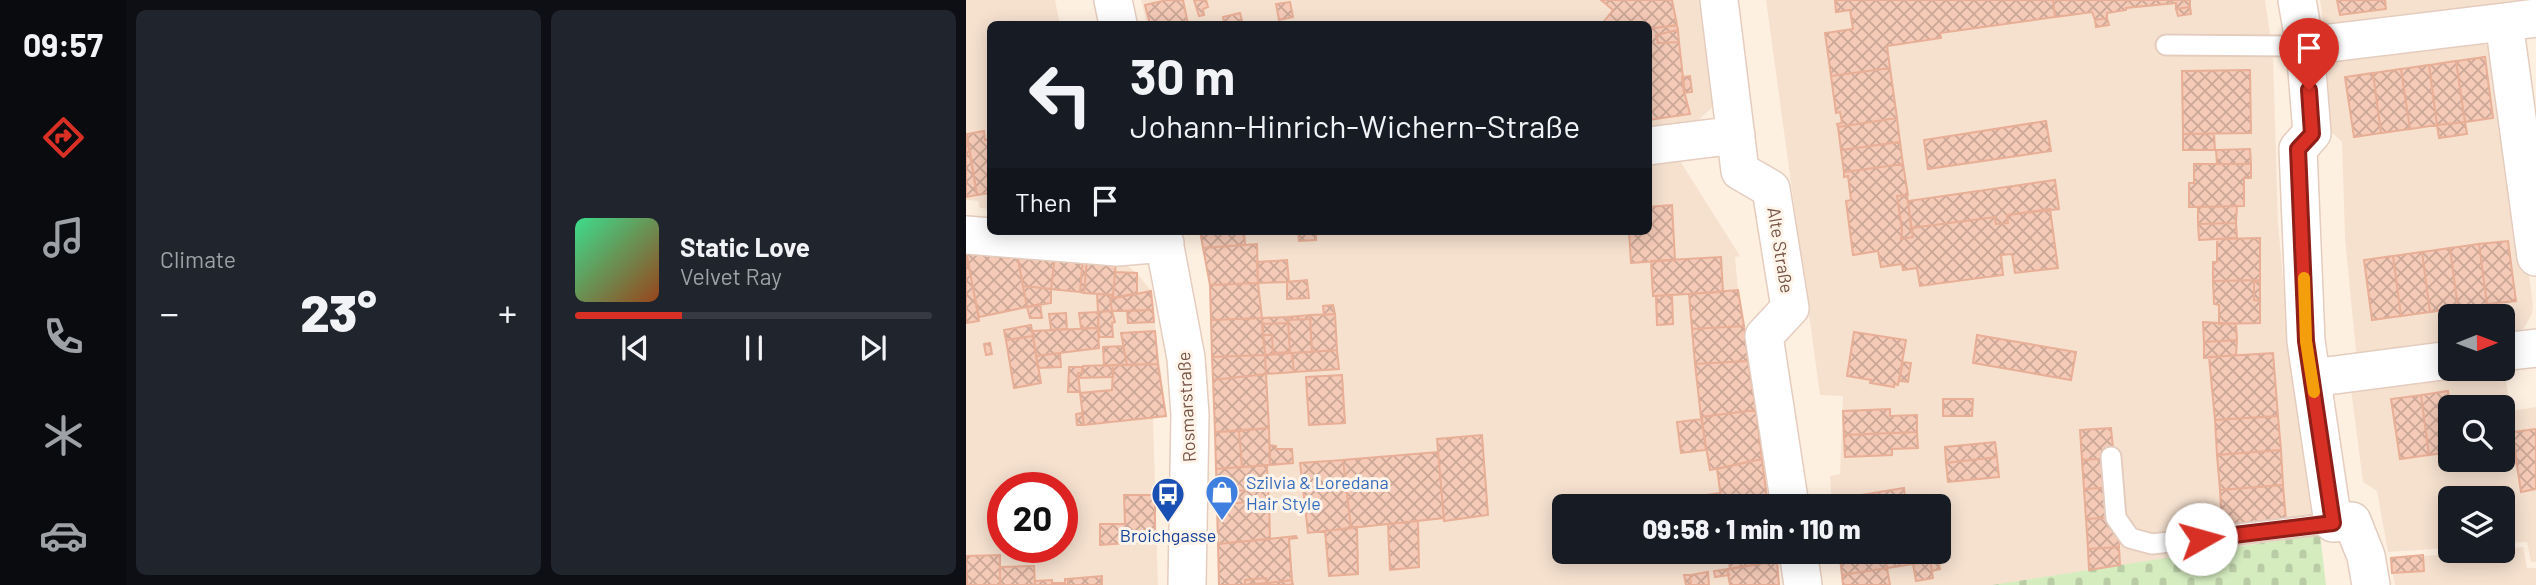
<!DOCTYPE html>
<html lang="en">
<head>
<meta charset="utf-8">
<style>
	body { margin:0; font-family:Barlow,sans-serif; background:#20242c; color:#f1f3f6; height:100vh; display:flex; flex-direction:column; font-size:26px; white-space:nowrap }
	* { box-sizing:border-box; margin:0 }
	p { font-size:23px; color:#9ea1a6 }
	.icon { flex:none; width:38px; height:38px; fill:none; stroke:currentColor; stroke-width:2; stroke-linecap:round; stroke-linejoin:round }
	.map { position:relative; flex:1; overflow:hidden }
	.side { display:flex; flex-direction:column; gap:10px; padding:10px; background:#0d0f14; width:840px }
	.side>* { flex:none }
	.banner { position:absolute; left:21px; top:21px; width:665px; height:214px; border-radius:10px; box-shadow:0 4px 18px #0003; background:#171b24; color:#f1f3f6; overflow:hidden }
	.needle { width:46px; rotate:89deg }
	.controls { position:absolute; left:1472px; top:304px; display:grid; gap:14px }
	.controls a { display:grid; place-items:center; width:77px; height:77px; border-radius:10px; background:#171b24; box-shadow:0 4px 18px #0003; font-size:35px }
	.speed { position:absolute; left:21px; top:472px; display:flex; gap:14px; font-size:35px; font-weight:700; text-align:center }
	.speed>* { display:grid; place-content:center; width:91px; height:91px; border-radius:50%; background:#171b24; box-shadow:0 4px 18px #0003; line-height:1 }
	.speed .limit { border:10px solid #d22; background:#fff; color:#111 }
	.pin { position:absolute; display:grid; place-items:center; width:60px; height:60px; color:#fff; margin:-72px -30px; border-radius:50% 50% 50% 0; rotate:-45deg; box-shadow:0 0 7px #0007 }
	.pin .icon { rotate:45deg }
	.me { position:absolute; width:77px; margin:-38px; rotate:83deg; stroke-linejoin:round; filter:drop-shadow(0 0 5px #0008) }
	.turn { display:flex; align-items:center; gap:24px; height:147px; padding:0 28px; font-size:32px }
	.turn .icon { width:91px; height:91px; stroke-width:2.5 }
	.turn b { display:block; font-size:49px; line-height:60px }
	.then { display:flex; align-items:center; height:66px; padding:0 28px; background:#0003; gap:14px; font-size:26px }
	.big { font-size:52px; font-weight:800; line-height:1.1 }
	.side .tile { flex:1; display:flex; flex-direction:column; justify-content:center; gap:10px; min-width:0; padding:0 24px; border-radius:10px; background:#20242c }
	.song { display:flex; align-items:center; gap:21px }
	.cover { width:84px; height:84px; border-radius:10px; background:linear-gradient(135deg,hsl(150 70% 55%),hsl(20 70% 35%)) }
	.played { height:7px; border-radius:4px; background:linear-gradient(90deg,#d93025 30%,#363941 30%) }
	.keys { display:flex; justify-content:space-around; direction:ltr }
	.heat { display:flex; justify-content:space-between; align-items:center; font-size:38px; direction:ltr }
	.side .tiles { flex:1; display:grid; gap:10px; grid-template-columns:repeat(2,1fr) }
	.trip { position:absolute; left:586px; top:494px; width:399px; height:70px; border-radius:10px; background:#171b24; box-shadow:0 4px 18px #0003; font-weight:800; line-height:70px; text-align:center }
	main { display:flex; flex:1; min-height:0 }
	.dock { display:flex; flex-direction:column; width:126px; justify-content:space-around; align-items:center; background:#090b0e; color:#9ea1a6 }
	.dock .icon { width:49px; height:49px }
	.dock .current { color:#d93025 }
	.dock b { font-size:32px; color:#f1f3f6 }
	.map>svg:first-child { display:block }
	.residential { fill:#f6e1cf; fill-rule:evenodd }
	.cemetery { fill:url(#cemetery-stones) }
	.building { fill:url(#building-cross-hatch); stroke:#e9ae96; stroke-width:2 }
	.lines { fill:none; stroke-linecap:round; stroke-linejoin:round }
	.lane-casing { stroke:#e4cdbf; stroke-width:23 }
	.street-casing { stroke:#e4cdbf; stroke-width:40 }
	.lane { stroke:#fff; stroke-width:19 }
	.street { stroke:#fff; stroke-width:37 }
	.route-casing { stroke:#8d1f18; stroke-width:18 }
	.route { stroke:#d93025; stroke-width:12 }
	.slow { stroke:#f59e0b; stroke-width:12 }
	.labels { text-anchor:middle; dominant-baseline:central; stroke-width:6; stroke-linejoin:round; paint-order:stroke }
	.street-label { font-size:18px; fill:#775346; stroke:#fff4e9 }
	.shop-label { font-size:18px; fill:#366cbe; stroke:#fff4e9; text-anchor:start }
	.transit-label { font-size:18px; fill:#164399; stroke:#fff4e9 }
</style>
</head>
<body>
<main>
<nav class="dock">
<b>09:57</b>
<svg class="icon current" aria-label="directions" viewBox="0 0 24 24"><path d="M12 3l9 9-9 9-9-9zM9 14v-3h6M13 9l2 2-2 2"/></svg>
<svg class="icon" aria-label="music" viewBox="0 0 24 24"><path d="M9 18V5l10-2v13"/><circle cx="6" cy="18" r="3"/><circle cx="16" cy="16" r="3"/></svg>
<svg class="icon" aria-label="phone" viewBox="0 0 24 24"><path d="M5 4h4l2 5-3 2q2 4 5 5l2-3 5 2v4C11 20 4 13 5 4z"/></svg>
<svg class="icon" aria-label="climate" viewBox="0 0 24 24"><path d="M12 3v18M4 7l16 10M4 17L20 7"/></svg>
<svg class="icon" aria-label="car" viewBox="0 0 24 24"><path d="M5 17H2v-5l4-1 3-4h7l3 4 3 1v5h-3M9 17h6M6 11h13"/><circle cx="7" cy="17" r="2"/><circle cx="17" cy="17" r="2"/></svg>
</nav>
<section class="side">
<div class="tiles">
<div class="tile"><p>Climate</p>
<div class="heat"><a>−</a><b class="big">23°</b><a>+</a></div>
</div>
<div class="tile">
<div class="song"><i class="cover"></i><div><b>Static Love</b><p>Velvet Ray</p></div></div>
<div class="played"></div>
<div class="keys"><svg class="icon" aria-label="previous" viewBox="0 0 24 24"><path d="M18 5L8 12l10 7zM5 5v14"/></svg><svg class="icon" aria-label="pause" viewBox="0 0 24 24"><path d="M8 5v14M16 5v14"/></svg><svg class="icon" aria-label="next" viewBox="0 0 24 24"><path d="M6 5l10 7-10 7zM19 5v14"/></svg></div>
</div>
</div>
</section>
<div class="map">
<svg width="1570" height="585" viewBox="0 0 1570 585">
	<defs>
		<pattern id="cemetery-stones" width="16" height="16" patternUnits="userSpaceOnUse" patternTransform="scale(1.75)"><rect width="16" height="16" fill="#d5ecbf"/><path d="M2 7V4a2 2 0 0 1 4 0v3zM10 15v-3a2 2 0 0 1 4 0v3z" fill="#bacca6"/></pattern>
		<pattern id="building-cross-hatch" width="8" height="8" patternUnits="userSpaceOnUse" patternTransform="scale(1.75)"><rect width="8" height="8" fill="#f5cab7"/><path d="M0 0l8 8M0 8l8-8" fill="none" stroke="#cba797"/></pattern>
	</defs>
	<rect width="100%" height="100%" fill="#fef0e1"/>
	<path class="residential" d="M 0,0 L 89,0 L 94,24 L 24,24 L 24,208 L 20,210 L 19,208 L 14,208 L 12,201 L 0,200 Z
		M 175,0 L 733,0 L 747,107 L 730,122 L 683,130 L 682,24 L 181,24 Z
		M 800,0 L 1299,0 L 1307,54 L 1312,223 L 1322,336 L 1354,534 L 1027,585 L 877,585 L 873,551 L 973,551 L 973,506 L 866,506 L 864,476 L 874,474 L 877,396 L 854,395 Z
		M 1354,0 L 1565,0 L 1375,31 L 1358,28 Z
		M 1511,40 L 1525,48 L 1535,64 L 1567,305 L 1566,314 L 1558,328 L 1550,334 L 1537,337 L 1536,317 L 1484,317 L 1484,344 L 1405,355 L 1390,352 L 1379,238 L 1376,142 L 1364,131 L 1361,64 L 1377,56 Z
		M 711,156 L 774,256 L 769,257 L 772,290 L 802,506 L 598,506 L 598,551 L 809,551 L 813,585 L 253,585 L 244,285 L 234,231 L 682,231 L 683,160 Z
		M 0,251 L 1,253 L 43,258 L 44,254 L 148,256 L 171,273 L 185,291 L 200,416 L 187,418 L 192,585 L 0,585 ZM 37,488 L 96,488 L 96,548 L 37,548 Z
		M 1493,369 L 1533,369 L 1539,373 L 1544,411 L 1570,407 L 1570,562 L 1565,562 L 1561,542 L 1537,543 L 1536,499 L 1484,499 L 1484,548 L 1422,552 L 1411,491 L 1397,482 L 1385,389 ZM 1484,408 L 1536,408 L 1536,460 L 1484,460 Z
		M 1557,547 L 1561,568 L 1570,568 L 1570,585 L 1429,585 L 1423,558 L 1536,551 L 1537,549 Z"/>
	<path class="cemetery" d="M 1354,534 L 1360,585 L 1026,585 Z"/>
	<path class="building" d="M 201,0 L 217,0 L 222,24 L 184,24 L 179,5 Z
		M 228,0 L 240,0 L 242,7 L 237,9 L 238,15 L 233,16 Z
		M 635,0 L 706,0 L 711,25 L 682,29 L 682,24 L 636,24 L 647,10 Z
		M 869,0 L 1087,0 L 1089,17 L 974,33 L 975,38 L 921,46 L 924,68 L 865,76 L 859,33 L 887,29 L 884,10 L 870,12 Z
		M 1087,0 L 1224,0 L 1224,7 L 1210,9 L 1210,3 L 1160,8 L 1160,10 L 1141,13 L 1141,18 L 1129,20 L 1126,12 L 1089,17 Z
		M 1371,0 L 1419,0 L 1420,9 L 1374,15 Z
		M 324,2 L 327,17 L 313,20 L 310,4 Z
		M 1224,7 L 1225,14 L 1212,16 L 1210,9 Z
		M 274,13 L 277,24 L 258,24 L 257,17 Z
		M 1141,18 L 1143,25 L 1130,27 L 1129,20 Z
		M 711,25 L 712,30 L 690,35 L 692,43 L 713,42 L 719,95 L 724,114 L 682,120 L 682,29 Z
		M 712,30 L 713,42 L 692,43 L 690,35 Z
		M 1519,57 L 1527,118 L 1499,122 L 1490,61 Z
		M 1490,61 L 1499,122 L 1471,125 L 1463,65 Z
		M 1463,65 L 1471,125 L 1444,129 L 1435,69 Z
		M 924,68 L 931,118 L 872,127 L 871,124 L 876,123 L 874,112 L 870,113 L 865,76 Z
		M 1435,69 L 1444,129 L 1415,133 L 1407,73 Z
		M 1284,70 L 1285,133 L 1217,134 L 1216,71 Z
		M 1407,73 L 1415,133 L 1388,137 L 1379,77 Z
		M 724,76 L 726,92 L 718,93 L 716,77 Z
		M 931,118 L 934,142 L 875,150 L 872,127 Z
		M 1080,121 L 1085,151 L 962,169 L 958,140 Z
		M 1499,122 L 1501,134 L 1473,138 L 1471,125 Z
		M 18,131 L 19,140 L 24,139 L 24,193 L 11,195 L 1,134 Z
		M 0,134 L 11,195 L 0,197 Z
		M 1217,134 L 1248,134 L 1249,150 L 1217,150 Z
		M 934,142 L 937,164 L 878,172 L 875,150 Z
		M 1284,149 L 1285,164 L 1251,164 L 1250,150 Z
		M 937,164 L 942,195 L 931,196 L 936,230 L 935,239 L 947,237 L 945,228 L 1029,217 L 1030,224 L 1042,223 L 1041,215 L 1084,209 L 1092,268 L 1049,273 L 1046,254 L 1035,255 L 1037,275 L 954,286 L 951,268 L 937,270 L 936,264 L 915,267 L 912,251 L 887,255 L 880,201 L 885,200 L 882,176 L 878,177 L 878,172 Z
		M 1228,164 L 1285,164 L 1285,178 L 1278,178 L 1278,206 L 1223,207 L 1223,183 L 1228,183 Z
		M 1089,180 L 1093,209 L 1041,215 L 1042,223 L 1030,224 L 1029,217 L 945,228 L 942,201 Z
		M 941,195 L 947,237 L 935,239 L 936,230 L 931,196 Z
		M 706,205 L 709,260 L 665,263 L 663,231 L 682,231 L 682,207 Z
		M 1271,206 L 1270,223 L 1232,224 L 1232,207 Z
		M 1270,223 L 1271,238 L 1233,240 L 1232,224 Z
		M 234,231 L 278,231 L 279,245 L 237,248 Z
		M 332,231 L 350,231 L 350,240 L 333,241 Z
		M 1294,238 L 1294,280 L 1247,281 L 1247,262 L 1251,262 L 1251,239 Z
		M 1542,241 L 1550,301 L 1521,304 L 1513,244 Z
		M 291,244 L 292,283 L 244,285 L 237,248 Z
		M 1513,244 L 1521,304 L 1492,308 L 1484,248 Z
		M 1484,248 L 1492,308 L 1464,312 L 1456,252 Z
		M 0,250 L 13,321 L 0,323 Z
		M 1456,252 L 1464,312 L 1435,316 L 1427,256 Z
		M 0,253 L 43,258 L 44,254 L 51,255 L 61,307 L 13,317 Z
		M 51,253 L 89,256 L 85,289 L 57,286 Z
		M 89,256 L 117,259 L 114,292 L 85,289 Z
		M 1427,256 L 1435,316 L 1406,320 L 1398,260 Z
		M 755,257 L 757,292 L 687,296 L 685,261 Z
		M 117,259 L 121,259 L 118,293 L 114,292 Z
		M 121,259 L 150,262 L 147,295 L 118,293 Z
		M 321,260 L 323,282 L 292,283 L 291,262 Z
		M 149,272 L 171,273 L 171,293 L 147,298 Z
		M 341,280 L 343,298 L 321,299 L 321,282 Z
		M 1294,280 L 1288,282 L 1288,300 L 1294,301 L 1294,323 L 1253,324 L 1253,305 L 1248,304 L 1247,281 Z
		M 1288,282 L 1294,282 L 1294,301 L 1288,300 Z
		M 292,283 L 296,318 L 245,320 L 244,285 Z
		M 57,286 L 85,289 L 85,303 L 61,307 Z
		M 772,290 L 778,326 L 726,329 L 723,294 Z
		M 185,291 L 187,310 L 146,311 L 144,299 Z
		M 131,294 L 147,295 L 144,299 L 146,311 L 132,312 Z
		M 706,295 L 707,324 L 691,325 L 690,296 Z
		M 74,304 L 76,318 L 64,318 L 61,307 Z
		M 367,305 L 369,314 L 358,315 L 357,306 Z
		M 187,310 L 188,322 L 162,323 L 161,311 Z
		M 146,311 L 149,322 L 146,323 L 147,337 L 133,337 L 132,312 Z
		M 132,312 L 132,328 L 115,328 L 113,313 Z
		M 100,313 L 101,329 L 85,330 L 83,314 Z
		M 369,314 L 371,350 L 346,352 L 344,315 Z
		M 344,315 L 344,319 L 322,320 L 322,317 Z
		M 322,317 L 322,323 L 296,324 L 296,318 Z
		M 296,318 L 299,355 L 246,357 L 245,320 Z
		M 344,319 L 346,352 L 324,353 L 322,320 Z
		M 1237,322 L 1270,324 L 1271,340 L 1238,342 Z
		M 322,323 L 324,352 L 307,353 L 306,335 L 297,335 L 296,324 Z
		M 65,325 L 67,336 L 40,340 L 38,330 Z
		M 778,326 L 782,361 L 729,364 L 726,329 Z
		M 132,328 L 133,348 L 70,356 L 66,331 Z
		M 189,331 L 192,364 L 161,365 L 155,333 Z
		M 888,332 L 940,340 L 932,385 L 928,384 L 928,387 L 904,383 L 905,380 L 881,376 Z
		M 297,335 L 306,335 L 307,354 L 299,355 Z
		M 1011,335 L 1110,352 L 1105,380 L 1007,363 Z
		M 67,336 L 75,383 L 48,388 L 40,340 Z
		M 1271,340 L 1270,355 L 1238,358 L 1238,342 Z
		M 24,343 L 26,354 L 20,355 L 18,344 Z
		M 157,346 L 161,365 L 138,366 L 137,347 Z
		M 371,350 L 373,369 L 328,372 L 326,353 Z
		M 94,353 L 95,367 L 72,368 L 70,356 Z
		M 326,353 L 328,372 L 300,374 L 299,355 Z
		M 1307,353 L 1312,416 L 1249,420 L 1243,357 Z
		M 299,355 L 300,374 L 247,380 L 246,357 Z
		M 782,361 L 790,410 L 735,417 L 729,364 Z
		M 937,362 L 945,363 L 942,382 L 933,381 Z
		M 192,364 L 200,416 L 118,425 L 114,393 L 146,390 L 147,365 Z
		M 147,365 L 147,377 L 112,378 L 112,373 L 116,373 L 117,366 Z
		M 103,367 L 116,367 L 116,373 L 112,373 L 114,392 L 102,392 Z
		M 300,374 L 303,428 L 249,432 L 247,380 Z
		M 376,375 L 379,423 L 343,425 L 340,377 Z
		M 1482,391 L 1485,408 L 1484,452 L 1463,455 L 1455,395 Z
		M 1455,395 L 1463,455 L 1434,459 L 1425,399 Z
		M 977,399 L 1007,399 L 1006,416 L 977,416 Z
		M 1542,402 L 1543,410 L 1536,411 L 1536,408 L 1529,408 L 1528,404 Z
		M 1528,404 L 1529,408 L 1513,408 L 1513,406 Z
		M 924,409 L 924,416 L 951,415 L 951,432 L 878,435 L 877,411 Z
		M 790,410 L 796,459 L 744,470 L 735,417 Z
		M 1543,410 L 1551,463 L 1522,466 L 1521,460 L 1536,460 L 1536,411 Z
		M 116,413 L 118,425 L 111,425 L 110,414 Z
		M 1312,416 L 1315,450 L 1251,455 L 1249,420 Z
		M 736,419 L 740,450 L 715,453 L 711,422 Z
		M 303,428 L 304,465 L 276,467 L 273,431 Z
		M 1145,428 L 1148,458 L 1116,460 L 1114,430 Z
		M 1570,429 L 1570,489 L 1555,492 L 1546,432 Z
		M 273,431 L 276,467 L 250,469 L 249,432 Z
		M 951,432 L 952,448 L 926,449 L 926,455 L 879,457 L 878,435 Z
		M 516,435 L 522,515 L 478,521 L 471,439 Z
		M 1029,442 L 1031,457 L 980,463 L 979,447 Z
		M 304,445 L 310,446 L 310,449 L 326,449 L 327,463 L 304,465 Z
		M 1315,450 L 1317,485 L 1254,490 L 1251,455 Z
		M 472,452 L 478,518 L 385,528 L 377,460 Z
		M 1031,457 L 1033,477 L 982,482 L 980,463 Z
		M 1148,458 L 1149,487 L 1118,489 L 1116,460 Z
		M 796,459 L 801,498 L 756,504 L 751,469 Z
		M 377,460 L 380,485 L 337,488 L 334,463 Z
		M 1492,460 L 1521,460 L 1522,466 L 1494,471 Z
		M 301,465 L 302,489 L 251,492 L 250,469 Z
		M 380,485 L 385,528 L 342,533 L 337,488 Z
		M 1317,485 L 1320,520 L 1256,524 L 1254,490 Z
		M 1149,487 L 1151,517 L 1120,519 L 1118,489 Z
		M 938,488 L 940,506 L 866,506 L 865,500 Z
		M 302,489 L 303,500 L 251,505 L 251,492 Z
		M 754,493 L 756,504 L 742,505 L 740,495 Z
		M 158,495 L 189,495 L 189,541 L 134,545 L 134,524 L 159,524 Z
		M 801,498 L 802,506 L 756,506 L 756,504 Z
		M 303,500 L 304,539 L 252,544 L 251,505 Z
		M 1151,517 L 1153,547 L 1122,549 L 1120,519 Z
		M 452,521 L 453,567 L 424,570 L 422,524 Z
		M 391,527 L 392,574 L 363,576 L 359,531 Z
		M 330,536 L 331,538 L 323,539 L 326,580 L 301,583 L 300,578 L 279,580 L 279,585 L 253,585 L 252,544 Z
		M 1153,547 L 1154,565 L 1123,570 L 1122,549 Z
		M 762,551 L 809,551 L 811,561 L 764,569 Z
		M 873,551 L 919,551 L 921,568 L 876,575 Z
		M 919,551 L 946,551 L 948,564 L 921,568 Z
		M 946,551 L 971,551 L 972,560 L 948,564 Z
		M 34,555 L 34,585 L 1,585 L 0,556 Z
		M 1457,555 L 1458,571 L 1426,573 L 1425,558 Z
		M 972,560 L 974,569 L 966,571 L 964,561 Z
		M 811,561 L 813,585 L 764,585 L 761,569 Z
		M 964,561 L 967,578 L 950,581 L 947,564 Z
		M 68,566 L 69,585 L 34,585 L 34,567 Z
		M 921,568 L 924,585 L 877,585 L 876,575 Z
		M 761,569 L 763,575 L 749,577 L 748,571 Z
		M 742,572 L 743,585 L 725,585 L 724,575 Z
		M 718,575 L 724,575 L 725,585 L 720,585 Z
		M 136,576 L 136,585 L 102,585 L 102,579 Z
		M 300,578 L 301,583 L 279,585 L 279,580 Z
		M 99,579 L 102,579 L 102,585 L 69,585 L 69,581 L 86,580 L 86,583 L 99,583 Z
		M 326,580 L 327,585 L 275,585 L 301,583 Z"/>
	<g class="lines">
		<defs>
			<path id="lane" d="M 1200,45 L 1339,46
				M 1145,457 L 1150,518 L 1164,538 L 1186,544 L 1367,523"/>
			<path id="street" d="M 147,0 L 152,24
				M 753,0 L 774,171 L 805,189 L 824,308 L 798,336 L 824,506
				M 1331,0 L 1339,46 L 1346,133 L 1332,149 L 1340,341 L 1367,523 L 1386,521 L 1400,556 L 1405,585
				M 1538,22 L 1570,18
				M 1339,46 L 1538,22 L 1570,257
				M 682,146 L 770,135
				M 196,231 L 220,358 L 224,415 L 221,585
				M 0,235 L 151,247 L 199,243
				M 1536,352 L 1570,348
				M 1346,378 L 1484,360
				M 832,551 L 837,585"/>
		</defs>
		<use href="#lane" class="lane-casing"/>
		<use href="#street" class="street-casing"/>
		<use href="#lane" class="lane"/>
		<use href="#street" class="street"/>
	</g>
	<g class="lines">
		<defs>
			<path id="route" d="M 1235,539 L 1367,523 L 1340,341 L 1332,149 L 1346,134 L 1343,90"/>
		</defs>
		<use href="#route" class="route-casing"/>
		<use href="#route" class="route"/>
		<path class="slow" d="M 1338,278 L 1340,341 L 1348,392"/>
	</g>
	<defs>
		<symbol id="shop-pin" viewBox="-11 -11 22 30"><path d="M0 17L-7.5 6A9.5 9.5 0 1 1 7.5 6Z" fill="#3f7fe0" stroke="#fff4e9"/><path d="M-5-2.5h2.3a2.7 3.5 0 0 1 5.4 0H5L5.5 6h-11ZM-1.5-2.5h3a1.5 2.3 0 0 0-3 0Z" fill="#fff"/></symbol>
		<symbol id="bus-pin" viewBox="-11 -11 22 30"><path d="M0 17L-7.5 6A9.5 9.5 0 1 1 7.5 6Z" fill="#1a4fb4" stroke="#fff4e9"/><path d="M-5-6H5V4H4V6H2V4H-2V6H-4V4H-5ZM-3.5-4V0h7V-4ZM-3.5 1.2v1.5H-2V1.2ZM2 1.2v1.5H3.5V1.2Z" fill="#fff"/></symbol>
	</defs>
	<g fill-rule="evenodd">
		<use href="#shop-pin" x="237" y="473" width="38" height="52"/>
		<use href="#bus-pin" x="183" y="475" width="38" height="52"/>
	</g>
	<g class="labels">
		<g class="street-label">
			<text transform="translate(815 250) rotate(81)">Alte Straße</text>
			<text transform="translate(220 407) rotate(-93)">Rosmarstraße</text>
		</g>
		<g class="shop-label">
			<text x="280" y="482">Szilvia &amp; Loredana<tspan x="280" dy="21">Hair Style</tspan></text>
		</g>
		<g class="transit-label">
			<text x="202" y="535">Broichgasse</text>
		</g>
	</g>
</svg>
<div class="controls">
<a><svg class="needle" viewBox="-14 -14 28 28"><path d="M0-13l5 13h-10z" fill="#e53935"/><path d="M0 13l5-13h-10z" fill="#9ea1a6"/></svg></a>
<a><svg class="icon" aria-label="search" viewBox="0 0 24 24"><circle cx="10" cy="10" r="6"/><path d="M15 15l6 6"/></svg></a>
<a><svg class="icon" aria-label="layers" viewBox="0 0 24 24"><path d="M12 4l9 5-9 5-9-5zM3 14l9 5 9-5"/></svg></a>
</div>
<div class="speed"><div class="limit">20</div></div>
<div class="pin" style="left:1343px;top:90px;background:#d93025"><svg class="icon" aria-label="arrive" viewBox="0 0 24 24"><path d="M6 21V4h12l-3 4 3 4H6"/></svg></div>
<svg class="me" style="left:1235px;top:539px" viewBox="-20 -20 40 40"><circle r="19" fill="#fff"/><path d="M0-13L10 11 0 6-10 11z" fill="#d93025"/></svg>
<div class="trip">09:58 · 1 min · 110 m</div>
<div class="banner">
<div class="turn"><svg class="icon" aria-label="left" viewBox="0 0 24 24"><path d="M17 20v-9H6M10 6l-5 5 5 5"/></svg><div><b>30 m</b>Johann-Hinrich-Wichern-Straße</div></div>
<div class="then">Then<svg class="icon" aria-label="arrive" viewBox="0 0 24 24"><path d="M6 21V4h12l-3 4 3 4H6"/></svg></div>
</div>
</div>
</main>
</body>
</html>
